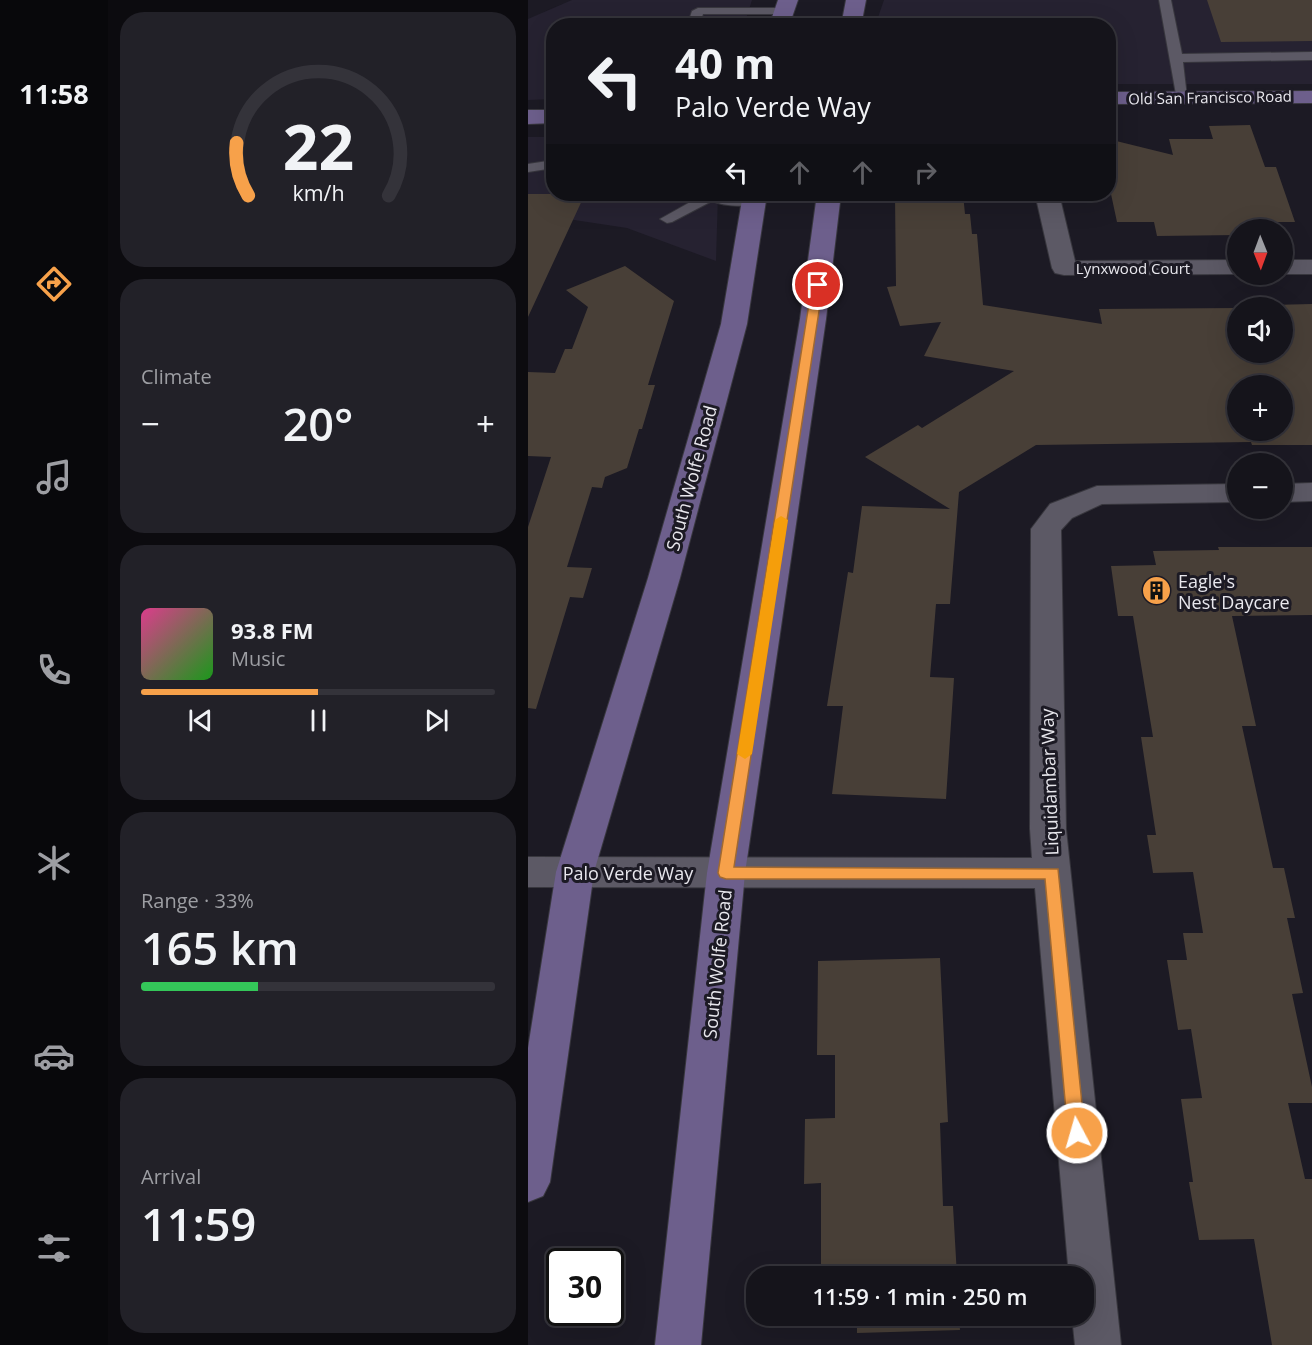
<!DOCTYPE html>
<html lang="en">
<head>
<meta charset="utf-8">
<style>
	body { margin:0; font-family:"Open Sans",sans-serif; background:#222128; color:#f1f3f6; height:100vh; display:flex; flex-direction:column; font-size:22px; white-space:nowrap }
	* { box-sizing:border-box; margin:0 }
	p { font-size:20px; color:#9d9ea3 }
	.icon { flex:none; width:33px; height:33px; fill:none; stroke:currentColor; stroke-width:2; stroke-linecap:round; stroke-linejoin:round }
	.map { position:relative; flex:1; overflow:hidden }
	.drawer { display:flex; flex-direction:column; gap:12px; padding:12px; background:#0c0b0f; width:420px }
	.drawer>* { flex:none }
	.banner { position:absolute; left:18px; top:18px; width:570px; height:183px; border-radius:24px; box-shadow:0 6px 24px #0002,0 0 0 2px #34333a; background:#15141b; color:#f1f3f6; overflow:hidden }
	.needle { width:39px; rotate:179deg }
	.buttons { position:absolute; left:699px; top:219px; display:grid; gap:12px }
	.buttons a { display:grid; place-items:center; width:66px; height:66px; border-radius:50%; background:#15141b; box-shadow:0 6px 24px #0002,0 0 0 2px #34333a; font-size:30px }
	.speed { position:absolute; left:18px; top:1248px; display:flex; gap:12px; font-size:30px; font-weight:700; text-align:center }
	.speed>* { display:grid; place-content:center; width:78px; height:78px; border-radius:50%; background:#15141b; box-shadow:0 6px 24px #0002,0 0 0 2px #34333a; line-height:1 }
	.speed .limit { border:3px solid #111; border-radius:9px; background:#fff; color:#111 }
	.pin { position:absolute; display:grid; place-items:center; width:51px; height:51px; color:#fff; margin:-26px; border:3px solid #fff; border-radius:50%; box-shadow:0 2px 6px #0007 }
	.me { position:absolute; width:66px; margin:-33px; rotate:354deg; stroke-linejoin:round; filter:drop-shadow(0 0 4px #0008) }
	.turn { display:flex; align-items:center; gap:21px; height:126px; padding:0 30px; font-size:27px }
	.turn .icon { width:78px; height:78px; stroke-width:2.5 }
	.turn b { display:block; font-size:42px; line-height:51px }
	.lanes { display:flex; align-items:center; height:57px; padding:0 30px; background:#0003; justify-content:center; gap:30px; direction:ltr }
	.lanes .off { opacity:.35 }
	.big { font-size:45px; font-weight:600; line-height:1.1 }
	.drawer .card { flex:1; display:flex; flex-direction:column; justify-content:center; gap:9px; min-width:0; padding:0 21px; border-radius:24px; background:#222128 }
	.drawer .dial { align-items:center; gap:0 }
	.dial svg { height:156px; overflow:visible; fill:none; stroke:#34333a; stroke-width:7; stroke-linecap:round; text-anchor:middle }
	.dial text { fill:#f1f3f6; stroke:none }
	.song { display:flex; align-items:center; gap:18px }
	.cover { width:72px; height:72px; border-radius:9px; background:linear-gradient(135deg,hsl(330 70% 55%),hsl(120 70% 35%)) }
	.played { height:6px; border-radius:3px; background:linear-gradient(90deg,#f7a14a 50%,#34333a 50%) }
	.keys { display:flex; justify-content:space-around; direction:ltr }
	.heat { display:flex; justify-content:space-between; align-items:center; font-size:33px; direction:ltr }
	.charge { height:9px; border-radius:4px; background:linear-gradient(90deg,#34c759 33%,#34333a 0) }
	.trip { position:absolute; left:218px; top:1266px; width:348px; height:60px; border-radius:24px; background:#15141b; box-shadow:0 6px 24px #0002,0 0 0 2px #34333a; font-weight:600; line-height:60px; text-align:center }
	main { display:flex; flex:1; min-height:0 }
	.dock { display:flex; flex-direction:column; width:108px; justify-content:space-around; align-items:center; background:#08080b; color:#9d9ea3 }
	.dock .icon { width:42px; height:42px }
	.dock .on { color:#f7a14a }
	.dock b { font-size:27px; color:#f1f3f6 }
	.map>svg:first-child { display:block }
	.built { fill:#262231 }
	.building { fill:#483f37; fill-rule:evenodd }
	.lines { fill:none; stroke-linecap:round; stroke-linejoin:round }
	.service-casing { stroke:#38373e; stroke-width:2 }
	.minor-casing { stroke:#38373e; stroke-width:2 }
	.secondary-casing { stroke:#38373e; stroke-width:2 }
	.service { fill:#5c5965; fill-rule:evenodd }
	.minor { fill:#5c5965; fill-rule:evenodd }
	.secondary { fill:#6d5f8c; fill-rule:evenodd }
	.route { fill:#f7a14a; stroke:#a16930; stroke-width:1.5 }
	.slow { fill:#f59e0b }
	.labels { text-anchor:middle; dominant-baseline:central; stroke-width:6; stroke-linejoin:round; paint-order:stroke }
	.far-street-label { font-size:15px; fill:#e8e7ed; stroke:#1c1a24 }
	.street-label { font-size:18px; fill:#e8e7ed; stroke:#1c1a24 }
	.poi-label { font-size:18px; fill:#e8e7ed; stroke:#1c1a24; text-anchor:start }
</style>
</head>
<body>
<main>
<nav class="dock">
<b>11:58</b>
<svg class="icon on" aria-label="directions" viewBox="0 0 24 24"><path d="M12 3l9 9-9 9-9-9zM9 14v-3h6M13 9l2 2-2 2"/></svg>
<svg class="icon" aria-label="music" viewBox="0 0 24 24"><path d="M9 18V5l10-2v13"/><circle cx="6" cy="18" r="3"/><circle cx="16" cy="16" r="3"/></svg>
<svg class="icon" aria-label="phone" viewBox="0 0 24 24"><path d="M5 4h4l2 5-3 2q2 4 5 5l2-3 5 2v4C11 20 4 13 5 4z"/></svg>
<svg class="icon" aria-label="climate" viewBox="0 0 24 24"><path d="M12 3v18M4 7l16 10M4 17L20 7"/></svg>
<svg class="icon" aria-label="car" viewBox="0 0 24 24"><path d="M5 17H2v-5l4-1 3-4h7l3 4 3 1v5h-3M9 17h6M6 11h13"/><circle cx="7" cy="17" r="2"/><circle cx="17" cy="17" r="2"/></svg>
<svg class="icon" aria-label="filters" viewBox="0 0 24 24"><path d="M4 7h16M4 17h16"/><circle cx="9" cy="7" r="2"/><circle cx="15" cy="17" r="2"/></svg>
</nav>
<section class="drawer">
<div class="card dial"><svg viewBox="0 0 100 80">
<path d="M14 69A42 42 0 1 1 86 69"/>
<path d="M14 69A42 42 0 0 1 8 42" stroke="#f7a14a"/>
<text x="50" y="56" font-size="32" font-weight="700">22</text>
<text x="50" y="72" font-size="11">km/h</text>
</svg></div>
<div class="card"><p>Climate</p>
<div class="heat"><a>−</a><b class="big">20°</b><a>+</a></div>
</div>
<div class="card">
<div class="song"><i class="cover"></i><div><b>93.8 FM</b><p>Music</p></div></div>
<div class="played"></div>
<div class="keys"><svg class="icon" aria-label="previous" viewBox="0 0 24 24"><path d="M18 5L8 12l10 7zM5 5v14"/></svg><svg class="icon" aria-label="pause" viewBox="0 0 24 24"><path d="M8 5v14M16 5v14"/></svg><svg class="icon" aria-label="next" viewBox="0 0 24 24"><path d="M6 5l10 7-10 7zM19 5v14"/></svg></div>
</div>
<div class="card"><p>Range · 33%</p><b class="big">165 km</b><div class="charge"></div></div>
<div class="card"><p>Arrival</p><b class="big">11:59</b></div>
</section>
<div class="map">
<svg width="784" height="1345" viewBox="0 0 784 1345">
	<rect width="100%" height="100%" fill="#1c1a24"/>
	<path class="built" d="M 44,0 L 224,0 L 216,25 L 26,26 L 25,99 L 0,100 L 0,19 Z
		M 356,0 L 784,0 L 784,84 L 581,84 L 580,26 L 347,26 Z
		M 0,137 L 25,137 L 26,194 L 190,194 L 188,261 L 99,228 L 0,213 Z"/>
	<path class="building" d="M 679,0 L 784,0 L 784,41 L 693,42 Z
		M 722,125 L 737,167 L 748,167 L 767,222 L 742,222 L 744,230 L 710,230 L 710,235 L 629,236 L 626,222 L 589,222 L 580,180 L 580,139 L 645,155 L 641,139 L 685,139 L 681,126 Z
		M 0,194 L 57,194 L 0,317 Z
		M 435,194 L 437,214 L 442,214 L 444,234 L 449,234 L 455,305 L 574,324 L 571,309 L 710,308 L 710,352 L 754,352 L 754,308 L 744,308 L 743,305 L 784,304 L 784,445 L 724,445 L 723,442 L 508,445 L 431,492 L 422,604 L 408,604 L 402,677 L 426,678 L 418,799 L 304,794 L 315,706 L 299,706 L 320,572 L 325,573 L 334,506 L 422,509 L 337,457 L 390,425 L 394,428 L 486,371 L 396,356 L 413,322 L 372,326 L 359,287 L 368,286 L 367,196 ZM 710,386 L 754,386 L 754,430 L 710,430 Z
		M 97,266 L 146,301 L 120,385 L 127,385 L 114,429 L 111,429 L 99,468 L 77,477 L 74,488 L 64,487 L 39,567 L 64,568 L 55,598 L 42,597 L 8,709 L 0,708 L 0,527 L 23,457 L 0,456 L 0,372 L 27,373 L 37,349 L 44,349 L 60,307 L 38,290 Z
		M 690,547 L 784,547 L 784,615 L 704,616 L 728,726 L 714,726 L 745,868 L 756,868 L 767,918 L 759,918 L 775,993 L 764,994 L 784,1087 L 784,1103 L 760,1103 L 777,1179 L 784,1179 L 784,1345 L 744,1345 L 726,1239 L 671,1240 L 661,1182 L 665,1182 L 653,1099 L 674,1098 L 663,1029 L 650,1030 L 639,960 L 659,960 L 655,933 L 675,933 L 665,872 L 625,873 L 619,835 L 628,835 L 613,737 L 625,737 L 605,616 L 590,616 L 583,566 L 628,565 L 625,551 L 691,550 Z
		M 412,958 L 420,1122 L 412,1123 L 415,1206 L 425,1206 L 429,1276 L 293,1276 L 293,1183 L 276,1184 L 277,1119 L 307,1118 L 307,1055 L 289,1055 L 290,961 Z
		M 329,1316 L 431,1316 L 432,1330 L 329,1333 Z"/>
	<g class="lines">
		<defs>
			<path id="service" d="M 631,0 L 643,0 L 654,54 L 784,52 L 784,60 L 655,62 L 659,97 L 657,100 L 649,100 Z
				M 170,8 L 256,8 L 262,11 L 256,14 L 175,14 L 171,26 L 159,26 L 164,11 Z
				M 26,160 L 26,168 L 0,172 L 0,164 Z
				M 172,194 L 226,196 L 233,200 C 224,209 196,206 184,201 L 144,222 L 139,223 L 132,219 L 173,196 Z"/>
			<path id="minor" d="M 511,194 L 529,194 L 532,198 L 547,261 L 710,260 L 710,274 L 536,275 L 527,273 L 524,268 L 508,198 Z
				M 754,260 L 784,260 L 784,274 L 754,274 Z
				M 784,483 L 784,501 L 754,502 L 754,484 Z
				M 710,484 L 710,502 L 574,504 L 544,518 L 533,530 L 538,829 L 593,1345 L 547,1345 L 544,1316 L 555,1316 L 555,1276 L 541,1276 L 507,888 L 0,887 L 0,857 L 504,858 L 502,829 L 503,529 L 522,504 L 569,486 Z"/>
			<path id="secondary" d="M 250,0 L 270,0 L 261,26 L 241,26 Z
				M 318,0 L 338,0 L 333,26 L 313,26 Z
				M 784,91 L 784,103 L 580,104 L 580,92 Z
				M 0,110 L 26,110 L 26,123 L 0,124 Z
				M 215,194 L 239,194 L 219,324 L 152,578 L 66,872 L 22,1182 L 15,1196 L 0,1202 L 0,1048 L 28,872 L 120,578 L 193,324 Z
				M 289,194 L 313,194 L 298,319 L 217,873 L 173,1345 L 127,1345 L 179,873 L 272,319 Z"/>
		</defs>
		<use href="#service" class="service-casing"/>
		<use href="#minor" class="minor-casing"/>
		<use href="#secondary" class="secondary-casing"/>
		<use href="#service" class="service"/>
		<use href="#minor" class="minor"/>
		<use href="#secondary" class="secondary"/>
	</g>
	<path class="route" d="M 290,281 L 295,285 L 206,867 L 530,869 L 557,1133 L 555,1138 L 549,1141 L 543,1138 L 540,1133 L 517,879 L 198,879 L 192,877 L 190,873 L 284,285 Z"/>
	<path class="slow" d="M 253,516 L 260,520 L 224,754 L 217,759 L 209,754 L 247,520 Z"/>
	<defs>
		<symbol id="building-disc" viewBox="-11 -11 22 22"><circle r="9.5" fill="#f7a14a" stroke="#1c1a24"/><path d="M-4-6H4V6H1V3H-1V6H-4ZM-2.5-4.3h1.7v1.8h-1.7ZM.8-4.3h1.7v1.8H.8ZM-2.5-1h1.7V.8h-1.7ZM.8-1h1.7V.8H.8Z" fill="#111"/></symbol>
	</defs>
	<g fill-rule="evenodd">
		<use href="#building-disc" x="612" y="574" width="33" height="33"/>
	</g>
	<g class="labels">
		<g class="far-street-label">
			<text transform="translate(682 97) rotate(-1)">Old San Francisco Road</text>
			<text x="605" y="268">Lynxwood Court</text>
		</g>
		<g class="street-label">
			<text transform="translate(163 478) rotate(-75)">South Wolfe Road</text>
			<text transform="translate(521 782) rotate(-92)">Liquidambar Way</text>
			<text x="100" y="873">Palo Verde Way</text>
			<text transform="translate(189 964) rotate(-84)">South Wolfe Road</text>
		</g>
		<g class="poi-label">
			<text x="650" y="581">Eagle's<tspan x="650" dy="21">Nest Daycare</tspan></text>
		</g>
	</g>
</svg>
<div class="buttons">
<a><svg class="needle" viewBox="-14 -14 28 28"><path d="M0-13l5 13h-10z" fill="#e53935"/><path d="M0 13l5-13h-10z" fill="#9d9ea3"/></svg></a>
<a><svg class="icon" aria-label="sound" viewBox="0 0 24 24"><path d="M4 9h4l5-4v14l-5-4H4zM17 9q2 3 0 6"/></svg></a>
<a>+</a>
<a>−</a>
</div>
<div class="speed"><div class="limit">30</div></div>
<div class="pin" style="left:290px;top:285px;background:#d93025"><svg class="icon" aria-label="arrive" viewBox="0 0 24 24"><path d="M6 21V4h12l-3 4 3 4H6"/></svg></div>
<svg class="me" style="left:549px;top:1133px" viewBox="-20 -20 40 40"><circle r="17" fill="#f7a14a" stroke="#fff" stroke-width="3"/><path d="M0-11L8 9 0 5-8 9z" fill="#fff"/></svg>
<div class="trip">11:59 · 1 min · 250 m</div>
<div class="banner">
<div class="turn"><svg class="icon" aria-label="left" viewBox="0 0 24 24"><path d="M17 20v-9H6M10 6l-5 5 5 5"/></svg><div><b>40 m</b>Palo Verde Way</div></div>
<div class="lanes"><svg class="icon" aria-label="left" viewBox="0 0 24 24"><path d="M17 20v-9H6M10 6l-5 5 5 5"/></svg><svg class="icon off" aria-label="ahead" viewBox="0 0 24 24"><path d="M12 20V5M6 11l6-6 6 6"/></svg><svg class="icon off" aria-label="ahead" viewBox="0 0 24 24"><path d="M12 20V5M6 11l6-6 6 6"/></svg><svg class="icon off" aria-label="right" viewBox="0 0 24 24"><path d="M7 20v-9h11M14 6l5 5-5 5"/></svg></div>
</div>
</div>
</main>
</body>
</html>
